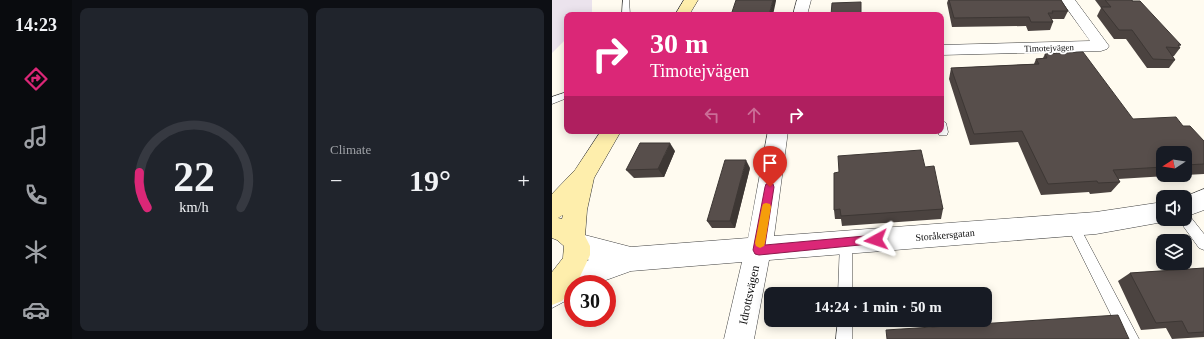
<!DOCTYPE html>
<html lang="en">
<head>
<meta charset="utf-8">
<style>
	body { margin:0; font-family:"Times New Roman",serif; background:#20242c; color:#f1f3f6; height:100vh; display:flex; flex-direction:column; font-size:15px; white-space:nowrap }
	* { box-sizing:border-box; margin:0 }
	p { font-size:13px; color:#9ea1a6 }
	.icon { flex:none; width:22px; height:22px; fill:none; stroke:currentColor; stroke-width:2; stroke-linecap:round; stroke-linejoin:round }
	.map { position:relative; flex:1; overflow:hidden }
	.sheet { display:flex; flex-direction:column; gap:8px; padding:8px; background:#0d0f14; width:480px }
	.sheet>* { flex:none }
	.top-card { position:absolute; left:12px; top:12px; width:380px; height:122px; border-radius:8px; box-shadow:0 2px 10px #0003; background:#db2777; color:#fff; overflow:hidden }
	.needle { width:26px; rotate:258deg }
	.buttons { position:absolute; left:604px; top:146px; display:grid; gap:8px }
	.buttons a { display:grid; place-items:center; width:36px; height:36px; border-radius:8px; background:#171b24; box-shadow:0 2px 10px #0003; font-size:20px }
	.speed { position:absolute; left:12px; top:275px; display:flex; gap:8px; font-size:20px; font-weight:700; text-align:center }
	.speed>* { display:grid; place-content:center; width:52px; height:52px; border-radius:50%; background:#171b24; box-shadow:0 2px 10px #0003; line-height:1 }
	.speed .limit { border:6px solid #d22; background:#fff; color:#111 }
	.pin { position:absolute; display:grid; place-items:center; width:34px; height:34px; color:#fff; margin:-41px -17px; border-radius:50% 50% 50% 0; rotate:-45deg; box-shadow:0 0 4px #0007 }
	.pin .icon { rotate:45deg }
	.me { position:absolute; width:44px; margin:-22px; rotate:265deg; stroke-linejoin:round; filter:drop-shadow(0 0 3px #0008) }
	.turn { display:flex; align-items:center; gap:14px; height:84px; padding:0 20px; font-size:18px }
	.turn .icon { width:52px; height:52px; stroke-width:2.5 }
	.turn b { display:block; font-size:28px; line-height:34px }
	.lanes { display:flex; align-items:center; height:38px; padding:0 20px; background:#0003; justify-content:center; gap:20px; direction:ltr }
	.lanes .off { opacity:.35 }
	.big { font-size:30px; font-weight:800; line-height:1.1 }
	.sheet .widget { flex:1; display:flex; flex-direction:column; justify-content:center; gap:6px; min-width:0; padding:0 14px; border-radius:8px; background:#20242c }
	.sheet .dial { align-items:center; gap:0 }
	.dial svg { height:104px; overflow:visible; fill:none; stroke:#363941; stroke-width:7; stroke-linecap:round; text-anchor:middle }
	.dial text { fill:#f1f3f6; stroke:none }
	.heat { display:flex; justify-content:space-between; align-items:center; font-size:22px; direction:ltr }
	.sheet .tiles { flex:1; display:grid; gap:8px; grid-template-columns:repeat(2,1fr) }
	.trip { position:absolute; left:212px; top:287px; width:228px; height:40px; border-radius:8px; background:#171b24; box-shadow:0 2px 10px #0003; font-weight:800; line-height:40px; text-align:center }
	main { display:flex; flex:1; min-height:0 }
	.tabs { display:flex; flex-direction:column; width:72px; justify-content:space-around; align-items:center; background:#090b0e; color:#9ea1a6 }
	.tabs .icon { width:28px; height:28px }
	.tabs .selected { color:#db2777 }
	.tabs b { font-size:18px; color:#f1f3f6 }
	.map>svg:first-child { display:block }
	.industrial { fill:#ebe3ed }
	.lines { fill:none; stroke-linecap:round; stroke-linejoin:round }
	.service-casing { stroke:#414141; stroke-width:1 }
	.minor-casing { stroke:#414141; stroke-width:1 }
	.secondary-casing { stroke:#303030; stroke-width:1 }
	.service { fill:#fff; fill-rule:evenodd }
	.minor { fill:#fff; fill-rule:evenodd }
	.secondary { fill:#feeeac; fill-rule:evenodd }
	.wall { fill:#4b4340 }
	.shaded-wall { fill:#3d3734 }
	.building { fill:#574e4b; stroke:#3d3734 }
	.route { fill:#db2777; stroke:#8e194d }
	.slow { fill:#f59e0b }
	.labels { text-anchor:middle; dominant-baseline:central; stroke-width:4; stroke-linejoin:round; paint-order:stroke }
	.far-street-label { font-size:9px; fill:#0e0e0e; stroke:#fff }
	.street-label { font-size:10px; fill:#0e0e0e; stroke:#fff }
	.near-street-label { font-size:12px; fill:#0e0e0e; stroke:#fff }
</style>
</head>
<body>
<main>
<nav class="tabs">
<b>14:23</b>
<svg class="icon selected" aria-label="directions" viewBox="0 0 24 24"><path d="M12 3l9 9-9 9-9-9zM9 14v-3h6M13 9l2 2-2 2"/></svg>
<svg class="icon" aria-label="music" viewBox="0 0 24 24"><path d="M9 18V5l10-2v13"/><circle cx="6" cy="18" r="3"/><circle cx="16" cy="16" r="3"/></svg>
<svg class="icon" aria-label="phone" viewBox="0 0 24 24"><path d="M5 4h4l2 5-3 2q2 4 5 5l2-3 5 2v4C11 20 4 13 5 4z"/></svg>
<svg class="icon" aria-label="climate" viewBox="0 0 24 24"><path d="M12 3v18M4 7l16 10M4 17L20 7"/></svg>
<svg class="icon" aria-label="car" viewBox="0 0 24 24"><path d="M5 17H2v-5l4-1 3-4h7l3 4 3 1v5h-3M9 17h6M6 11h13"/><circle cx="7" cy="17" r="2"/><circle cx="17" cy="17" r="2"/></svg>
</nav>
<section class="sheet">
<div class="tiles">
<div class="widget dial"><svg viewBox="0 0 100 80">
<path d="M14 69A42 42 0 1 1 86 69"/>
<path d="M14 69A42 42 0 0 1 8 42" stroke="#db2777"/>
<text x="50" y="56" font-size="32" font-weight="700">22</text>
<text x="50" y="72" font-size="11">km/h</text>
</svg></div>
<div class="widget"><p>Climate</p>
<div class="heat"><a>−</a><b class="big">19°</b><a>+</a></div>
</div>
</div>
</section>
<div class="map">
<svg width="652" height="339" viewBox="0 0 652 339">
	<rect width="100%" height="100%" fill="#fffbf0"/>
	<path class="industrial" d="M 0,0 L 40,0 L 40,12 L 36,15 L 15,15 L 15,38 L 0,53 Z"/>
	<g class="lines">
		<defs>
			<path id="service" d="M 71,0 L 77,0 L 78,15 L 70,15 Z
				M 15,92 L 15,98 L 0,104 L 0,97 Z
				M 389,120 L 394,123 L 396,132 L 395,135 L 387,135 L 386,131 L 389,131 Z
				M 633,214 L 637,215 L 652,234 L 652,250 L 647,248 L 629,223 L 627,219 L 633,219 Z
				M 520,219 L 524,220 L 587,339 L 571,339 L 514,224 L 516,220 Z
				M 294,237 L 299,239 L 300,243 L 300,294 L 286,294 L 288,243 L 289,239 Z
				M 286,320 L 300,320 L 300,339 L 284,339 Z"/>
			<path id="minor" d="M 245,0 L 259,0 L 255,15 L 241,15 Z
				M 509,0 L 523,0 L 557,46 L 555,49 L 549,51 L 389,55 L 389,45 L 538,41 Z
				M 216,131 L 236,131 L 222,236 L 544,212 L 611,202 L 611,219 L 620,219 L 611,222 L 544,234 L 217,260 L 202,339 L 172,339 L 190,262 L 79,271 L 43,284 L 21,284 L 21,297 L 0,308 L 0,279 L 24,265 L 37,260 L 16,253 L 12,245 L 16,237 L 25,233 L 79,247 L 196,238 Z
				M 652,189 L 652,210 L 633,217 L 633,197 L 632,197 Z"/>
			<path id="secondary" d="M 132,0 L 146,0 L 137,15 L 123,15 Z
				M 49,131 L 69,131 L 42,178 L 35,210 L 33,236 L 38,246 L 38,255 L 25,283 L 21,284 L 21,289 L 10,301 L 0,305 L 0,272 L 11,258 L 12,246 L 5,240 L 0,238 L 0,194 L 23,170 ZM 11,215 L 10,219 L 6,218 Z"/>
		</defs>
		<use href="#service" class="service-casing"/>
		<use href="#minor" class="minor-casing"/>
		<use href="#secondary" class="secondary-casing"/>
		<use href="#service" class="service"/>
		<use href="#minor" class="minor"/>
		<use href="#secondary" class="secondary"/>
	</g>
	<path class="wall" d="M 396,0 L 509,0 L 516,11 L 512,19 L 500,19 L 501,22 L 498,30 L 476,31 L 474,26 L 400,27 L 395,3 Z
		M 543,0 L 580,0 L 629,45 L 627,46 L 628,48 L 622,56 L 621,56 L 623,60 L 617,68 L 595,68 L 574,39 L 562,39 L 545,16 L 549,8 Z
		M 493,54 L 581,119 L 631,126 L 652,141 L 652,174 L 633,175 L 633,153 L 611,153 L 611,175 L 631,175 L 566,179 L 568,182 L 559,192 L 538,194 L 537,192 L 489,195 L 466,142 L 418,145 L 397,79 L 399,68 L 482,64 L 484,59 L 491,58 Z
		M 123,151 L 112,177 L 82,178 L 74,170 Z
		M 373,167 L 391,209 L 389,219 L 290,226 L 289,219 L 283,219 L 282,210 Z
		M 198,168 L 183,228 L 160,228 L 155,221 Z
		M 652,268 L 652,337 L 620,339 L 614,328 L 589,330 L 566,281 L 578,273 Z"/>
	<path class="shaded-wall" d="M 221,0 L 224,0 L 224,1 L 221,15 L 217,15 Z
		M 118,143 L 123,151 L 112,177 L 106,169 Z
		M 194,160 L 198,168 L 183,228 L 178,221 Z"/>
	<path class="building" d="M 184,0 L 221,0 L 217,15 L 179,15 Z
		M 397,0 L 509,0 L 516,11 L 500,11 L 501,13 L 496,13 L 501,22 L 479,22 L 477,17 L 402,18 Z
		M 553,0 L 580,0 L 580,1 L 588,1 L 629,45 L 626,45 L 628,48 L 614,47 L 623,60 L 601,59 L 580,30 L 567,30 L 549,7 L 559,7 Z
		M 309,2 L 309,15 L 279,15 L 280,3 Z
		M 531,52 L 581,119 L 624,117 L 631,126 L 638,126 L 652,141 L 652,164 L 633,165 L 633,153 L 611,153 L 611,167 L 561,170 L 568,182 L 546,183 L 545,181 L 496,184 L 470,131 L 422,134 L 399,68 L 487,64 L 484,59 L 495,58 L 493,54 Z
		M 88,143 L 118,143 L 106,169 L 74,170 Z
		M 369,150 L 373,167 L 382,166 L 391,209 L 289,216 L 288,209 L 282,210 L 282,173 L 287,172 L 286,156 Z
		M 173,160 L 194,160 L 178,221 L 155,221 Z
		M 652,268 L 652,332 L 636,333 L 630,321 L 604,323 L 578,273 Z
		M 566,315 L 577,339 L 335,339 L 334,330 Z"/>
	<path class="route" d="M 218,183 L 221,184 L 222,187 L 213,245 L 324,235 L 328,237 L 330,240 L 328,243 L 207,255 L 203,254 L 201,250 L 213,187 L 214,184 Z"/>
	<path class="slow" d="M 214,203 L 218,204 L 219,207 L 213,243 L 212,246 L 208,248 L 204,246 L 203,243 L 210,207 L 211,204 Z"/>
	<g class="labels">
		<g class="far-street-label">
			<text transform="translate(497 48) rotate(-2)">Timotejvägen</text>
		</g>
		<g class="street-label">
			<text transform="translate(393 235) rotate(-5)">Storåkersgatan</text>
		</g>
		<g class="near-street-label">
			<text transform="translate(197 295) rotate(-78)">Idrottsvägen</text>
		</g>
	</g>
</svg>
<div class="buttons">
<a><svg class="needle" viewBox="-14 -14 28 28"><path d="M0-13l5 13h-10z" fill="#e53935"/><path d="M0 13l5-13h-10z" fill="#9ea1a6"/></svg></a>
<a><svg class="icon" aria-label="sound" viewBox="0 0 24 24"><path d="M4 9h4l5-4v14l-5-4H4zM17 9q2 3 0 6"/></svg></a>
<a><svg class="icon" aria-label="layers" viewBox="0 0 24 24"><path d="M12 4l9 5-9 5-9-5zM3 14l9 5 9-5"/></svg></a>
</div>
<div class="speed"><div class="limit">30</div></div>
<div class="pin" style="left:218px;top:187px;background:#d93025"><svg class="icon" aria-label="arrive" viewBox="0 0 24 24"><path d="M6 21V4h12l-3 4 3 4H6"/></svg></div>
<svg class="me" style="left:324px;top:240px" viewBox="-20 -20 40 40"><path d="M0-17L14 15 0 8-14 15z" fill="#db2777" stroke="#fff" stroke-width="4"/></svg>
<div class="trip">14:24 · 1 min · 50 m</div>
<div class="top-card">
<div class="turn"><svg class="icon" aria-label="right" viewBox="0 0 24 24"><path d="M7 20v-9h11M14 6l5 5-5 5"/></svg><div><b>30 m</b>Timotejvägen</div></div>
<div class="lanes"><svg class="icon off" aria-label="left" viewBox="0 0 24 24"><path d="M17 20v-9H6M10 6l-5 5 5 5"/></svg><svg class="icon off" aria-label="ahead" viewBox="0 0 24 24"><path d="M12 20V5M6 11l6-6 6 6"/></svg><svg class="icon" aria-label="right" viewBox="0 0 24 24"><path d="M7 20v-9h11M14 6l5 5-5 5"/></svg></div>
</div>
</div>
</main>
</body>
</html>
